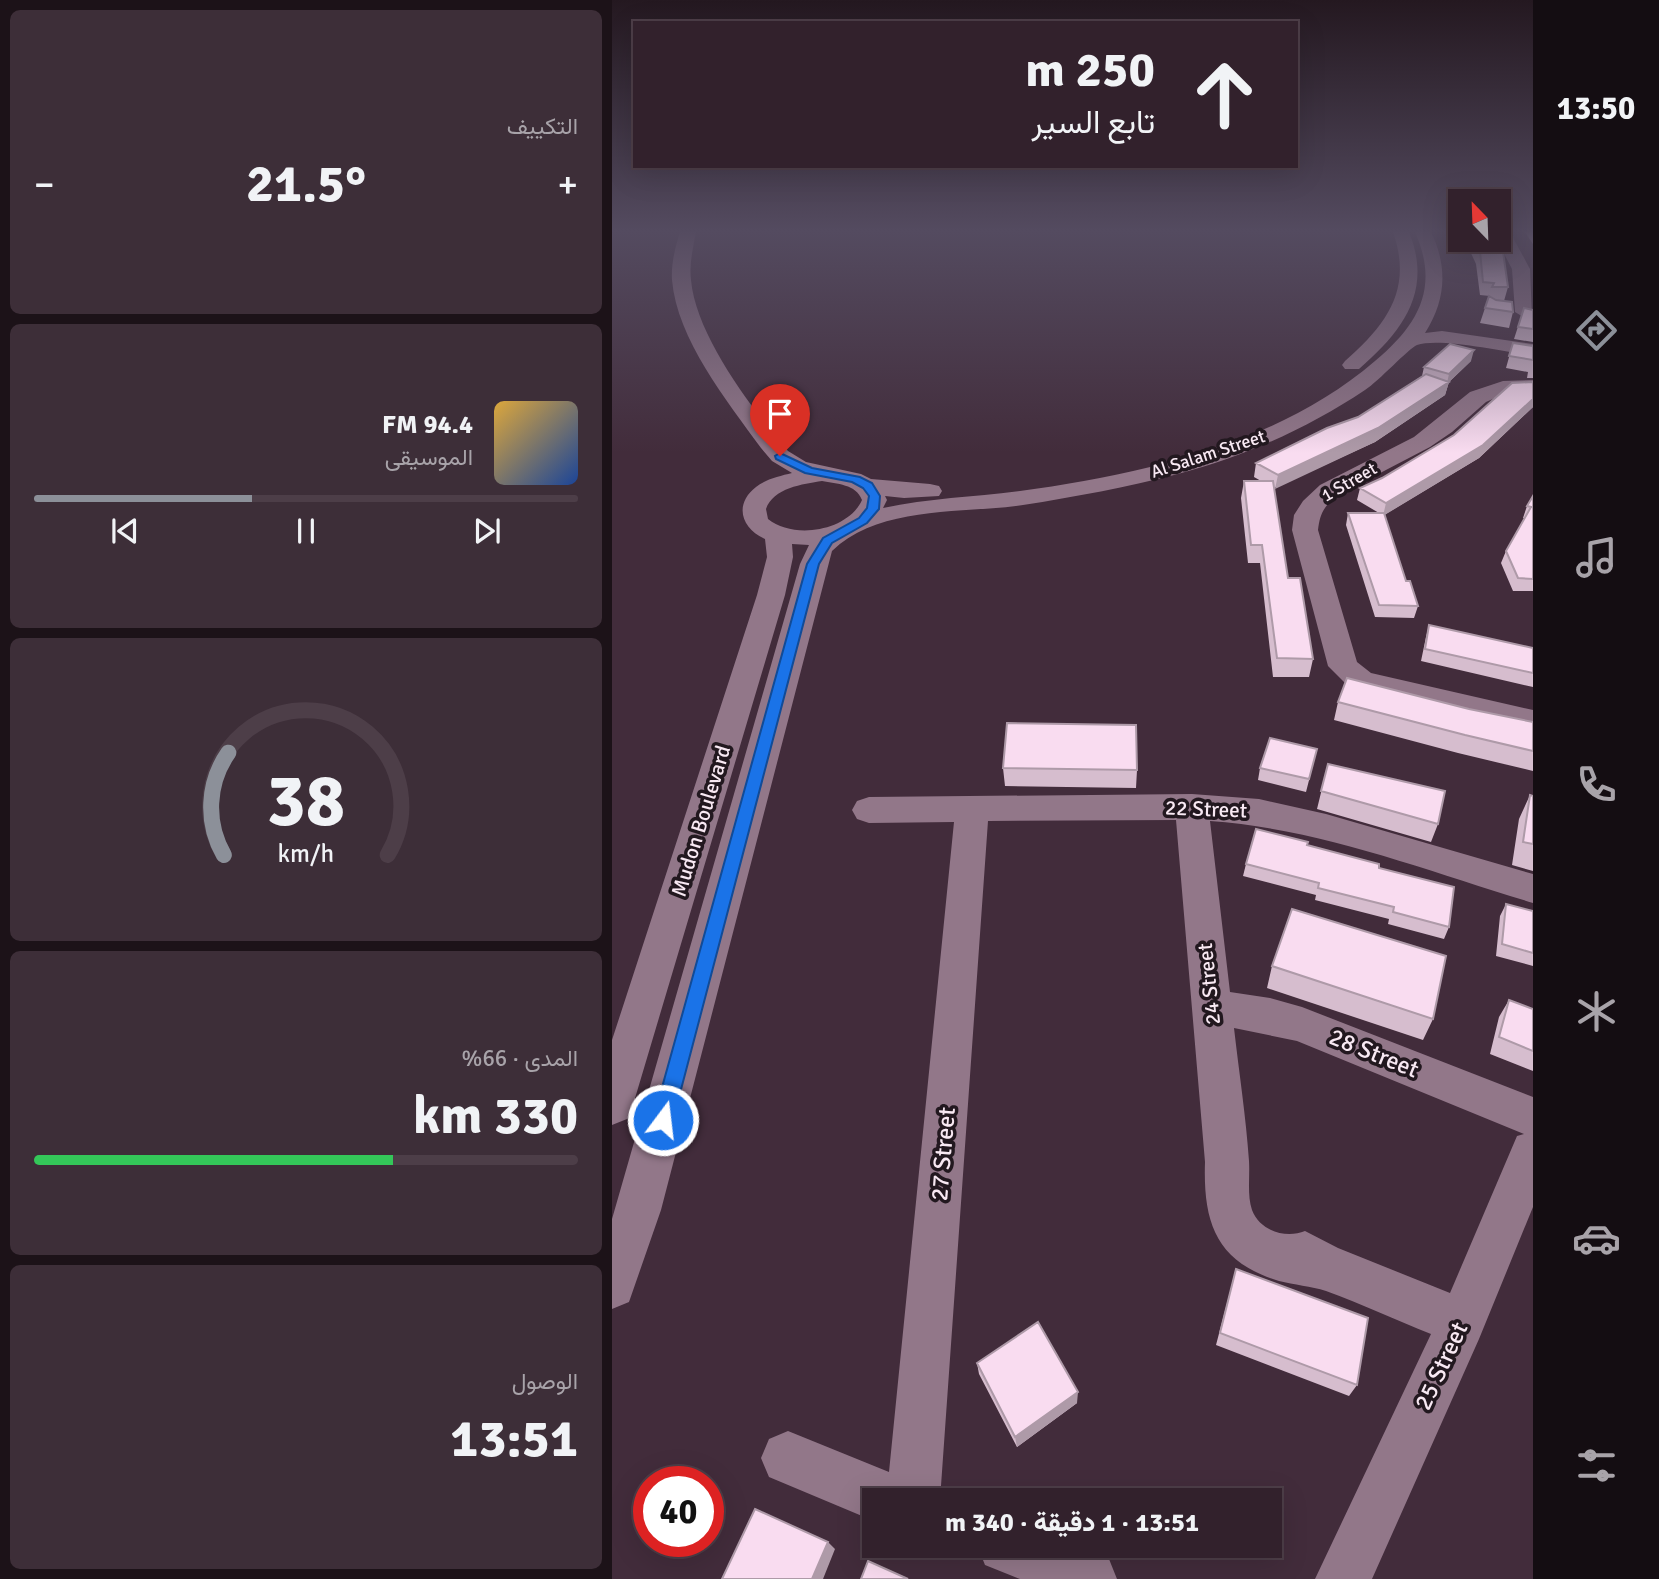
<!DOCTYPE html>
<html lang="ar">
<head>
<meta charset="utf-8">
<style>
	body { margin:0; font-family:Signika,Vazirmatn,sans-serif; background:#3d2e38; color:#f1f3f6; direction:rtl; height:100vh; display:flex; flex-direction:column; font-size:26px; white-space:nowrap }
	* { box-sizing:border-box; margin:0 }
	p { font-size:23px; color:#a8a3a9 }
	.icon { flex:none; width:38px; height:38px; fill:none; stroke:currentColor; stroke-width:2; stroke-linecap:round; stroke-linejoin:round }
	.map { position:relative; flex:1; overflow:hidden; direction:ltr }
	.drawer { display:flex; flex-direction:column; gap:10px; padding:10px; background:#1c1218; width:612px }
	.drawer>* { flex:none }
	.banner { position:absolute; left:21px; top:21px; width:665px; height:147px; border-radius:0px; box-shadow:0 7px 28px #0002,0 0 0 2px #4d3e48; direction:rtl; background:#32212c; color:#f1f3f6; overflow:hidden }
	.needle { width:46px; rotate:337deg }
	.controls { position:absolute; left:836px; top:189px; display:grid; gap:14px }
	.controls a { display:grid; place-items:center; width:63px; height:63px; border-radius:0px; background:#32212c; box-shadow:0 7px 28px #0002,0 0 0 2px #4d3e48; font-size:35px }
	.speed { position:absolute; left:21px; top:1466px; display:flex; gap:14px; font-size:35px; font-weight:700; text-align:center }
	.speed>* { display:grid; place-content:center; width:91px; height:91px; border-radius:50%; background:#32212c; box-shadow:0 7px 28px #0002,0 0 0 2px #4d3e48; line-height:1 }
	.speed .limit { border:10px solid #d22; background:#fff; color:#111 }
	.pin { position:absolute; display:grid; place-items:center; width:60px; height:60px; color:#fff; margin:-72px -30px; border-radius:50% 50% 50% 0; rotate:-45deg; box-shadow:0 0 7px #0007 }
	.pin .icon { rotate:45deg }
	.me { position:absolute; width:77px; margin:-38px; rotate:15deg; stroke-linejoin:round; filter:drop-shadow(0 0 5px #0008) }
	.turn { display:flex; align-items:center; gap:24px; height:147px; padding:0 28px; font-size:32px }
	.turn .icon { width:91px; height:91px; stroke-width:2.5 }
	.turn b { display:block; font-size:49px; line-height:60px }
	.big { font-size:52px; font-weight:800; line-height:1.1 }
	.drawer .card { flex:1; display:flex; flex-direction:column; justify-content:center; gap:10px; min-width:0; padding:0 24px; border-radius:10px; background:#3d2e38 }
	.drawer .dial { align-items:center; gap:0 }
	.dial svg { height:182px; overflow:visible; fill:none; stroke:#4d3e48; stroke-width:7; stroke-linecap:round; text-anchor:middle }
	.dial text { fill:#f1f3f6; stroke:none }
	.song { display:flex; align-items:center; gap:21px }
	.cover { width:84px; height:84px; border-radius:10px; background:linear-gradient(135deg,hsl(40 70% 55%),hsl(220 70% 35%)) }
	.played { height:7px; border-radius:4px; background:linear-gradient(90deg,#8c9099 40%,#4d3e48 40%) }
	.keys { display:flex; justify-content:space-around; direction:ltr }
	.heat { display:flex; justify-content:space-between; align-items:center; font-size:38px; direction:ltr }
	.charge { height:10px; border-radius:5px; background:linear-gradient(90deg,#34c759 66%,#4d3e48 0) }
	.trip { position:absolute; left:250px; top:1488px; width:420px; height:70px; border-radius:0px; background:#32212c; box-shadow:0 7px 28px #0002,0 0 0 2px #4d3e48; font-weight:800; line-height:70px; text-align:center; direction:rtl }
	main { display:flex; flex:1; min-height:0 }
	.tab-bar { display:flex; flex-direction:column; width:126px; justify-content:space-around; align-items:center; background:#140d12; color:#a8a3a9 }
	.tab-bar .icon { width:49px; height:49px }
	.tab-bar .selected { color:#8c9099 }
	.tab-bar b { font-size:32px; color:#f1f3f6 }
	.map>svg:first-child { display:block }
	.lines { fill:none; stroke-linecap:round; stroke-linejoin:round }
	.minor { fill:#927789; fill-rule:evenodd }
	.wall { fill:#d6bdce }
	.shaded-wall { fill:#ae9aa8 }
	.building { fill:#f9dcf0; stroke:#ae9aa8; stroke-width:2 }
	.route { fill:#1a73e8; stroke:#114b97; stroke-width:2 }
	.labels { text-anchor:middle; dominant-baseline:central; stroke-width:7; stroke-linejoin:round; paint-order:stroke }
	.far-street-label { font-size:18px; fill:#f8e9f3; stroke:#22181f }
	.street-label { font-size:21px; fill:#f8e9f3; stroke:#22181f }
	.near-street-label { font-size:24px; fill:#f8e9f3; stroke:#22181f }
</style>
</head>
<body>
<main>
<nav class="tab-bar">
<b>13:50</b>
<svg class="icon selected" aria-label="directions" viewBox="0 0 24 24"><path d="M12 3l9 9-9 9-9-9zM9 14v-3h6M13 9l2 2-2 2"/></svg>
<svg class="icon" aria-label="music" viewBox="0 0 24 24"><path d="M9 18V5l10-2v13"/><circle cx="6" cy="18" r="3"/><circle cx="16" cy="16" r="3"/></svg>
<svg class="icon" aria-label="phone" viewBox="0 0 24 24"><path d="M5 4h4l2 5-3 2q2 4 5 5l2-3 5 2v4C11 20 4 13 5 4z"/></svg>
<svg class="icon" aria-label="climate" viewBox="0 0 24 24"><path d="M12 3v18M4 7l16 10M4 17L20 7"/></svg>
<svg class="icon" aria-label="car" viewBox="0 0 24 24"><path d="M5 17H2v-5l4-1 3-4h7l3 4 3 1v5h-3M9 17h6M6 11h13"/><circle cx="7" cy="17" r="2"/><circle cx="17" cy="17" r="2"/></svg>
<svg class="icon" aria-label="filters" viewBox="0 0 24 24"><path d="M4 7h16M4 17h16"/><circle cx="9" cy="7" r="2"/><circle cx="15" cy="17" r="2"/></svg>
</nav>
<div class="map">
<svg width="921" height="1579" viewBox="0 0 921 1579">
	<rect width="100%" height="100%" fill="#422c3b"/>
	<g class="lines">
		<path class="minor" d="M 68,232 L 84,232 C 81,248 77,264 79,280 C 84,336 140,409 176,451 L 194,462 L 249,474 L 259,479 L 318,484 L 327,486 L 330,491 L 327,496 L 292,498 L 273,496 L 275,500 L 271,508 C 317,498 363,497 408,491 C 532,474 666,444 763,361 C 806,325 828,288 803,232 L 819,232 C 836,267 834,300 813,333 L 830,331 L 921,344 L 921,356 C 895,352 827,337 805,345 C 796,349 767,381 753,390 C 696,428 634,456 566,474 C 515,487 463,497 411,505 C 349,514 268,505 220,551 L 49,1210 L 17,1302 L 0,1309 L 0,1219 L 188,564 L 197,545 L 180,544 L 181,557 L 173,595 L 21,1105 L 15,1119 L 0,1125 L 0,1040 L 145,595 L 155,557 L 153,539 C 130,529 121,505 144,487 C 154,479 168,476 180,473 L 160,461 L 149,448 C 115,401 65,339 60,280 C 59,264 63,248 68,232 ZM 210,481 C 225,484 244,484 250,500 C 236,531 182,540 156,519 L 154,509 C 161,488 191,484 210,481 Z
			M 781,232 L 797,232 C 821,291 791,331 747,369 L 733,369 L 730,365 L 733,361 C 775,324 801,289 781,232 Z
			M 887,232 L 898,232 L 918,269 L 920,316 L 913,318 L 903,312 L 900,269 L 885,240 Z
			M 921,380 L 921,392 L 894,393 L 874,402 L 840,432 L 818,447 L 726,495 C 712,506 708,513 706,530 L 745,662 L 759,673 L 921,710 L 921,732 L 738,688 L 716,666 L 680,530 L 682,515 L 691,501 L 708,485 L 802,437 L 858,392 L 891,381 Z
			M 580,794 L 647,799 L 714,814 L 921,874 L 921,903 C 815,871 709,829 598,821 L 618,992 L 658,998 L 690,1007 L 921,1097 L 921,1207 L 867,1339 L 760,1579 L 703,1579 L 819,1334 C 784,1320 750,1304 714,1291 C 699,1286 682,1285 667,1281 C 604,1262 591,1223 593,1162 L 564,820 L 376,821 L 328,1500 L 262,1500 L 262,1521 L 157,1477 L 149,1458 L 157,1439 L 176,1431 L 277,1472 L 342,822 L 257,823 L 245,819 L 240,810 L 245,801 L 257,797 ZM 622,1028 L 685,1041 L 912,1134 L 905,1136 L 838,1293 L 726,1248 L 693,1231 C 674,1239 648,1231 640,1210 C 635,1195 638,1177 637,1161 C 634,1117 627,1072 622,1028 Z
			M 365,1545 L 463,1545 L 497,1559 L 505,1579 L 408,1579 L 373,1565 Z"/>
	</g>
	<path class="wall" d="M 913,232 L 921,232 L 921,244 Z
		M 853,240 L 884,240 L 896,287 L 892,301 L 885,300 L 901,312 L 897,328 L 868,323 L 873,308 L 878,296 L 868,295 L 864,264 Z
		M 912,308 L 921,310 L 921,342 L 902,339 Z
		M 901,343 L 921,346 L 921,378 L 915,378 L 916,372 L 894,368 Z
		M 859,361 L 837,382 L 833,395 L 763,442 L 662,488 L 676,578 L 701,659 L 697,677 L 661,677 L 648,563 L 636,563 L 629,498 L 632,481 L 649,481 L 642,477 L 644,463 L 746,417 L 810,376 L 812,367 Z
		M 921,382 L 921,407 L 867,458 L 772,515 L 794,581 L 806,606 L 802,618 L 763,617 L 734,525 L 736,513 L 767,513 L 745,500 L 748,488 L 770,478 L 842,435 Z
		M 921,496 L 921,591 L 901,591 L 889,563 L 894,551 L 913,518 L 911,518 L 915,506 Z
		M 817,625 L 921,648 L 921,687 L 809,661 L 814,637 Z
		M 726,702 L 857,709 L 921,723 L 921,771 L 846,753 L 722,720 Z
		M 705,749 L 694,792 L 646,780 L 648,768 Z
		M 716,764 L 826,824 L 819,842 L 705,809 Z
		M 391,768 L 525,770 L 524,788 L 393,786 Z
		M 918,795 L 921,796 L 921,871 L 900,865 L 907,819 Z
		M 695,845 L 767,868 L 837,927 L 832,939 L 776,924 L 777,919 L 703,900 L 704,895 L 631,876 L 634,864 Z
		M 894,904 L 921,911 L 921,966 L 884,956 L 888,916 Z
		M 660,966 L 821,1019 L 811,1040 L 655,988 Z
		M 897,1000 L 921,1009 L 921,1071 L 878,1054 L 887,1017 Z
		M 624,1269 L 745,1385 L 737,1396 L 604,1345 Z
		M 365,1363 L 465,1403 L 405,1447 L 367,1374 Z"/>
	<path class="shaded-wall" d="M 862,350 L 859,361 L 837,382 L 833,395 L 763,442 L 663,489 L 666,475 L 835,383 L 837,374 Z
		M 921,399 L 921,407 L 867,458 L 771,516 L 774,503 Z
		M 466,1392 L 465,1403 L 405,1447 L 403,1437 Z
		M 216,1542 L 223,1549 L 211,1579 L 200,1579 Z"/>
	<path class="building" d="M 862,240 L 884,240 L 891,252 L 896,287 L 880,287 L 882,283 L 871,282 L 868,251 Z
		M 877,296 L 884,300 L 900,302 L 901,312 L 873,308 Z
		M 912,308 L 921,310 L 921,329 L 906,327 Z
		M 901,343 L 921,346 L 921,360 L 897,356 Z
		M 838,344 L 862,350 L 837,374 L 812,367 Z
		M 814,374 L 837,382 L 766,428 L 666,475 L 644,463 L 715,428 L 746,417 Z
		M 921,382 L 921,399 L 871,445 L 774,503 L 748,488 L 770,478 L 842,435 L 900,383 Z
		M 632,481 L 661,481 L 676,578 L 688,578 L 701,659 L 665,658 L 650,545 L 639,545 Z
		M 921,496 L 921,579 L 906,578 L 894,551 L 919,507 L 915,506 Z
		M 736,513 L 772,513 L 794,581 L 798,581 L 806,606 L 767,605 Z
		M 817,625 L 921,648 L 921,673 L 813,649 Z
		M 735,678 L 857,709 L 921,722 L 921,751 L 853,735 L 726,702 Z
		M 395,723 L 524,725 L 525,770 L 391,768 Z
		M 658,738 L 705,749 L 697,779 L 648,768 Z
		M 716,764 L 833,791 L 826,824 L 709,791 Z
		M 918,795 L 921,796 L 921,844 L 911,842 Z
		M 644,829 L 696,842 L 695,845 L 767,864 L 767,868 L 842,887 L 837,927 L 781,912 L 782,907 L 706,888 L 707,883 L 634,864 Z
		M 894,904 L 921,911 L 921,953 L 890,944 Z
		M 680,909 L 834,956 L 821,1019 L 660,966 Z
		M 897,1000 L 921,1009 L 921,1051 L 887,1037 Z
		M 624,1269 L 756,1318 L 745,1385 L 608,1333 Z
		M 426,1322 L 466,1392 L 403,1437 L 365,1363 Z
		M 143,1509 L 216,1542 L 200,1579 L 110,1579 Z
		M 256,1561 L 296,1579 L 249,1579 Z"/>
	<linearGradient id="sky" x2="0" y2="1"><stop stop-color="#241820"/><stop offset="0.51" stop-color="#544b60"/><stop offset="1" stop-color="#544b60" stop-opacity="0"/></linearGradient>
	<rect width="921" height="453" fill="url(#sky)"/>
	<path class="route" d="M 168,453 L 200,468 L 248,477 L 260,483 L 268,496 L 267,509 L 255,523 L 220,543 L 207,564 L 61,1120 L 58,1127 L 51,1130 L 44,1127 L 41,1120 L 195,564 L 211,538 L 247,518 L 255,508 L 257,496 L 251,488 L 240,482 L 193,473 L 164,459 L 163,456 Z"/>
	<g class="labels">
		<g class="far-street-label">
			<text transform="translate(596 454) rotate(-18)">Al Salam Street</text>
			<text transform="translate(737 482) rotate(-30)">1 Street</text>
		</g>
		<g class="street-label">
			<text transform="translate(594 809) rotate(2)">22 Street</text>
			<text transform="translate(89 821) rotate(-73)">Mudon Boulevard</text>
			<text transform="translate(597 984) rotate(-96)">24 Street</text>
		</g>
		<g class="near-street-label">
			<text transform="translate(762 1053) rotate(22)">28 Street</text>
			<text transform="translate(331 1154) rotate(-85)">27 Street</text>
			<text transform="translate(829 1366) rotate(-65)">25 Street</text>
		</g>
	</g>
</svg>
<div class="controls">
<a><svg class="needle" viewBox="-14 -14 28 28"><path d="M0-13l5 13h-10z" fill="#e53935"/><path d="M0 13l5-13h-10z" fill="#a8a3a9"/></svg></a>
</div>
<div class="speed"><div class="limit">40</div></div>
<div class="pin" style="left:168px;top:456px;background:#d93025"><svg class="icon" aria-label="arrive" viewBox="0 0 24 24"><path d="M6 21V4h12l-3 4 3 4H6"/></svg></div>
<svg class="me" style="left:51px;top:1120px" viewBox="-20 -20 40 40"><circle r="17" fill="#1a73e8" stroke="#fff" stroke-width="3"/><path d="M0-11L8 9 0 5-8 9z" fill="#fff"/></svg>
<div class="trip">13:51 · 1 دقيقة · 340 m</div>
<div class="banner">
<div class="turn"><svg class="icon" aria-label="ahead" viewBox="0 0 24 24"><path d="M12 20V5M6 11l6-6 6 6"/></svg><div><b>250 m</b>تابع السير</div></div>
</div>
</div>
<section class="drawer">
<div class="card"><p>التكييف</p>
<div class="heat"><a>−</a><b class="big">21.5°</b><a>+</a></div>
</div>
<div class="card">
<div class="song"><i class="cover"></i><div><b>94.4 FM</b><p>الموسيقى</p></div></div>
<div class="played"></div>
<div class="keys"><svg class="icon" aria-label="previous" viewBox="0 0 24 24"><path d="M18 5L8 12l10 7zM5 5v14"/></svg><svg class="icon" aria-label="pause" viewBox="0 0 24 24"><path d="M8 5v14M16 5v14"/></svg><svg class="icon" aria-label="next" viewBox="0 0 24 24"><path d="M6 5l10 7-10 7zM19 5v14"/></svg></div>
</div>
<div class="card dial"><svg viewBox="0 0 100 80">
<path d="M14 69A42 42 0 1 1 86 69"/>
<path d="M14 69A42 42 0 0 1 16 24" stroke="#8c9099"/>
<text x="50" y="56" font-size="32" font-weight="700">38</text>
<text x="50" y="72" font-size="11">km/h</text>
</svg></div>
<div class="card"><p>المدى · 66%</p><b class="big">330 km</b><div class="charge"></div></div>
<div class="card"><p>الوصول</p><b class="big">13:51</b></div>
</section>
</main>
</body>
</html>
